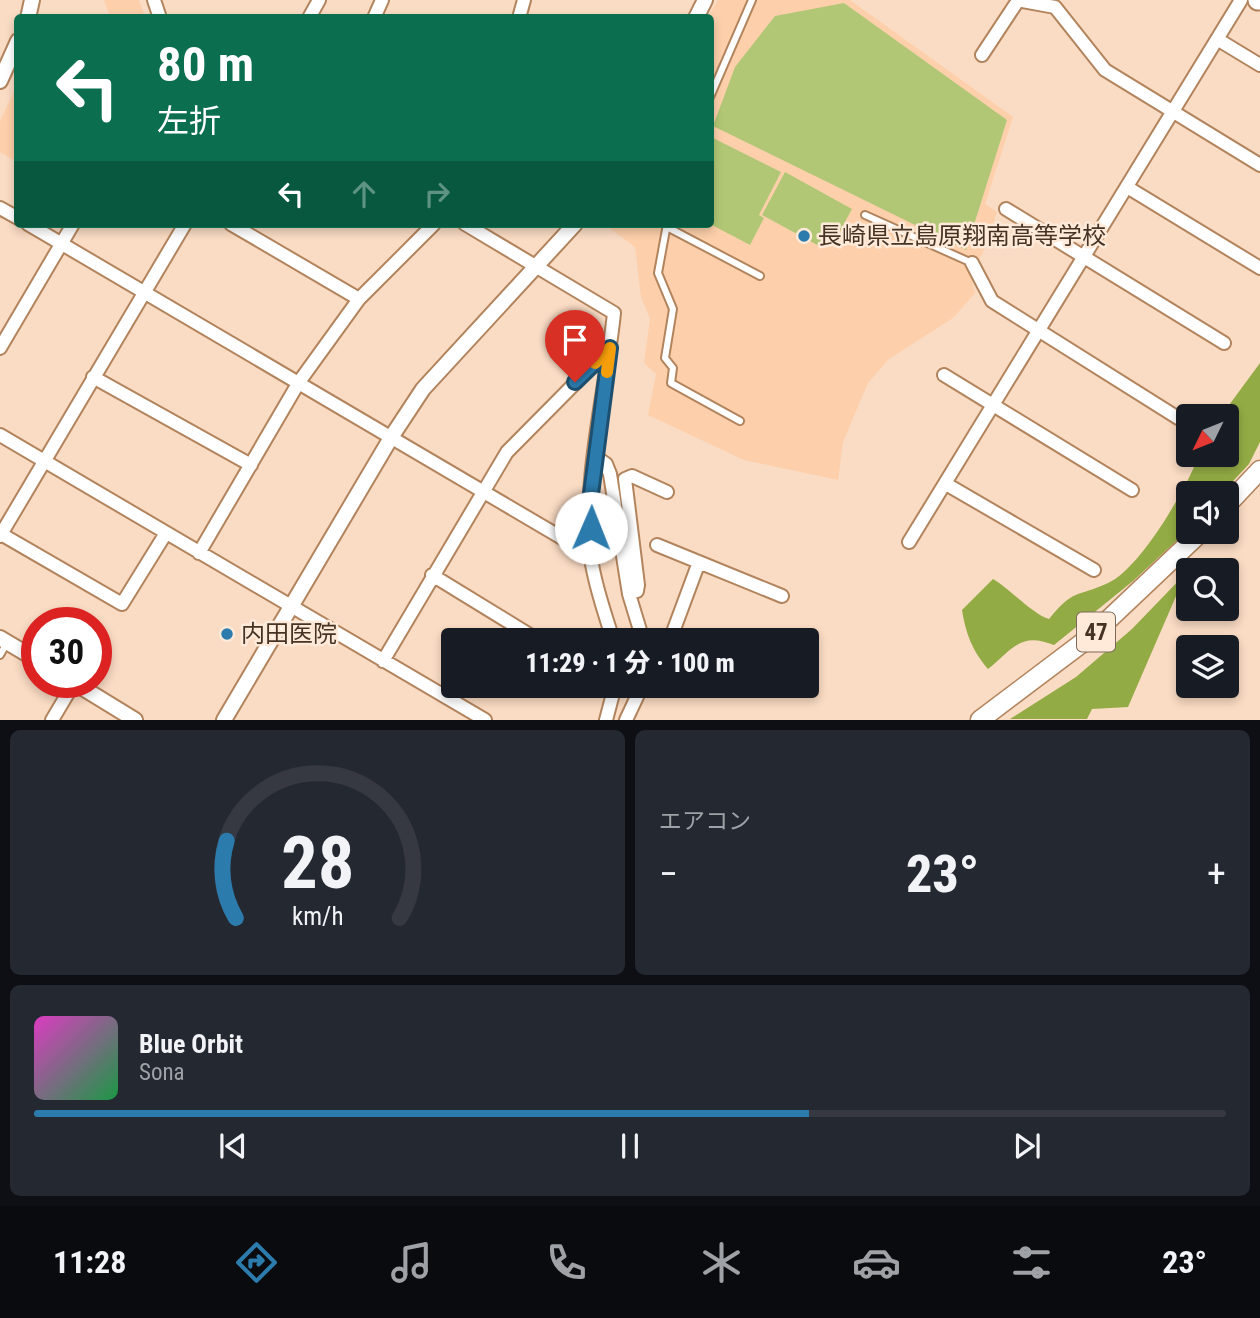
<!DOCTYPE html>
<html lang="ja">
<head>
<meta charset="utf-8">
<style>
	body { margin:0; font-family:"Roboto Condensed","Noto Sans JP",sans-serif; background:#242831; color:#f1f3f6; height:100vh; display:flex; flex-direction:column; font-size:26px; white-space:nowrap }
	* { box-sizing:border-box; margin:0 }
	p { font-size:23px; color:#9ea1a6 }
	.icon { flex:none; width:38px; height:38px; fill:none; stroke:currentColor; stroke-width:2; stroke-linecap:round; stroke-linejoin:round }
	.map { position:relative; height:720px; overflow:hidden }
	.drawer { display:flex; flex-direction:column; gap:10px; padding:10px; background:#0d0f14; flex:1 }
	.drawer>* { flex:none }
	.guide { position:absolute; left:14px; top:14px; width:700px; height:214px; border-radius:7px; box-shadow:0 4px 10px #0003; background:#0b6e4f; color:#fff; overflow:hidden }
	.needle { width:46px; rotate:227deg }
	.buttons { position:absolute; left:1176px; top:404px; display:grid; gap:14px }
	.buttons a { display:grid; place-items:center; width:63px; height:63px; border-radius:7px; background:#171b24; box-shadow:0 4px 10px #0003; font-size:35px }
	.speed { position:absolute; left:21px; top:607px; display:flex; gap:14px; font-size:35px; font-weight:700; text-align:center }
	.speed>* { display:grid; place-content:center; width:91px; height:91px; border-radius:50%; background:#171b24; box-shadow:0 4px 10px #0003; line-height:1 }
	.speed .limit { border:10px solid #d22; background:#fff; color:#111 }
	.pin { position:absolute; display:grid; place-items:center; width:60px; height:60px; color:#fff; margin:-72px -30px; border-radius:50% 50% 50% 0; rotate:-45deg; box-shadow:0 0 7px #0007 }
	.pin .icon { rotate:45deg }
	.me { position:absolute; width:77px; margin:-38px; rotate:1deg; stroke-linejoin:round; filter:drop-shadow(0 0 5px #0008) }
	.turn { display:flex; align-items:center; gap:24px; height:147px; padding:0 28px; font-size:32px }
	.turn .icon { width:91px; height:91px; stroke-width:2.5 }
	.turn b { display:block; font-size:49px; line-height:60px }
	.lanes { display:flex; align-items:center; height:66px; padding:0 28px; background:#0003; justify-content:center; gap:35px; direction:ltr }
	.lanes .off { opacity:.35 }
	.big { font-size:52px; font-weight:800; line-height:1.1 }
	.drawer .widget { flex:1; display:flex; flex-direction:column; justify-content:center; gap:10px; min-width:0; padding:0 24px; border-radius:10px; background:#242831 }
	.drawer .dial { align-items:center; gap:0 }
	.dial svg { height:182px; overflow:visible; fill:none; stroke:#363941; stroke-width:7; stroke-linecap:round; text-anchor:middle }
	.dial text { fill:#f1f3f6; stroke:none }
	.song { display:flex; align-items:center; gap:21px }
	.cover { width:84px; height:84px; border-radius:10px; background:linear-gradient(135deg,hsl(310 70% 55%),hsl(140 70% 35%)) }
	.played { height:7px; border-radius:4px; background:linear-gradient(90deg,#2c7bad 65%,#363941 65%) }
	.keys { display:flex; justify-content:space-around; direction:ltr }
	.heat { display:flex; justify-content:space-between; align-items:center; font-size:38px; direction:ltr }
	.drawer .tiles { flex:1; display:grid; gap:10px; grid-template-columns:1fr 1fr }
	.widget:last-child { grid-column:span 2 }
	.trip { position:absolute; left:441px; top:628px; width:378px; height:70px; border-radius:7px; background:#171b24; box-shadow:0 4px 10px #0003; font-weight:800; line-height:70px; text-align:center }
	.menu { display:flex; height:112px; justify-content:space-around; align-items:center; background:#090b0e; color:#9ea1a6 }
	.menu .icon { width:49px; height:49px }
	.menu .current { color:#2c7bad }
	.menu b { font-size:32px; color:#f1f3f6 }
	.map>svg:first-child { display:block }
	.built { fill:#fdd0ab }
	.green { fill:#b2c775 }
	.forest { fill:#93ab44 }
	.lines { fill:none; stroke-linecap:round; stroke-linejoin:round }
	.service-casing { stroke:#b2845d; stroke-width:10 }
	.minor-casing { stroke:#b2845d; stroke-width:16 }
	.tertiary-casing { stroke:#b2845d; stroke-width:18 }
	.primary-casing { stroke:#b2845d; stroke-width:21 }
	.trunk-casing { stroke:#b2845d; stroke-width:23 }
	.service { stroke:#fff; stroke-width:6 }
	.minor { stroke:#fff; stroke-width:12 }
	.tertiary { stroke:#fff; stroke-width:14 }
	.primary { stroke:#fff; stroke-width:18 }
	.trunk { stroke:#fff; stroke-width:19 }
	.route-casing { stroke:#1d5070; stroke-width:18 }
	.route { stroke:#2c7bad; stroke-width:12 }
	.slow { stroke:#f59e0b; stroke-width:12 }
	.poi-dot { fill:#2c7bad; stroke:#ffeada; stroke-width:2.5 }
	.labels { text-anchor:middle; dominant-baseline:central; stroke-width:5; stroke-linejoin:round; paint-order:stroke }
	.shield { fill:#ffeada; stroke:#7e6a5a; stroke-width:2 }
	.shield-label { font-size:23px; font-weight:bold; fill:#473323 }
	.poi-label { font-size:24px; fill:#473323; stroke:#ffeada; text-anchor:start }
</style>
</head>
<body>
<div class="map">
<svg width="1260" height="720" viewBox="0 0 1260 720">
	<rect width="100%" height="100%" fill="#fadbc3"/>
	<path class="built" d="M 104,0 L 139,0 L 145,17 L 110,17 Z
		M 718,0 L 850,0 L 1013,117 L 985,204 L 997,212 L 982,255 L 969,267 L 975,293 L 953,318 L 889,359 L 868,383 L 843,442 L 838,480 L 744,460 L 648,415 L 656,374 L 644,363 L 650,319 L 641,297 L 635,247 L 604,224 L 710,224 L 710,18 L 708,17 Z
		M 17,85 L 17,162 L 0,152 L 0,121 Z"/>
	<path class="green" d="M 844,3 L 1007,120 L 966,250 L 713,126 L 735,67 L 775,16 Z
		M 711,137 L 781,172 L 759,215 L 764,218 L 750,245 L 710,224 Z
		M 785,172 L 852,209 L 833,244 L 825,240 L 821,247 L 762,215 Z"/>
	<path class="forest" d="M 1260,363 L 1260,442 L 1249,464 L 1222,493 L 1188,494 L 1188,530 L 1133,581 L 1054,645 C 1020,631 1012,650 988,669 C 972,650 966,634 962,610 L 993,579 C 1010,589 1034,615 1049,619 C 1074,588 1076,598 1108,583 C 1140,569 1187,488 1199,455 L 1227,455 L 1227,416 L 1221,416 Z
		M 1186,573 L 1128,707 L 1092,709 L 1087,719 L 1010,719 L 1076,677 L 1132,629 Z"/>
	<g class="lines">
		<defs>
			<path id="service" d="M 710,97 L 752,0
				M 865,215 L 972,263
				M 667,224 L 658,273 L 673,309 L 665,358 L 673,368 L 671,383 L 740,421
				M 667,227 L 760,276
				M 0,655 L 7,643"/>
			<path id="minor" d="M 154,0 L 160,18
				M 1017,0 L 1055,7 L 1105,70 L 1260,165
				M 309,18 L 319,0
				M 374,18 L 382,0
				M 519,18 L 524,0
				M 1217,39 L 1260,65
				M 982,55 L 1017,2
				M 1127,187 L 1260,268
				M 0,208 L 18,218
				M 1006,209 L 1224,343
				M 28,224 L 591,555
				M 231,224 L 359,299
				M 465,224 L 614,313 C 606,391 582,480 591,558 C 595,587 605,613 613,640
				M 972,263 L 992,301 L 1178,418
				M 0,348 L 73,224
				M 944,375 L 1132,490
				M 93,377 L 251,465
				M 0,435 L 485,720
				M 596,457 L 606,464 L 610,474 L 629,594 L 643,640
				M 946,484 L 1094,570
				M 1,534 L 122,604 L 166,533
				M 0,536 L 185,224
				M 909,542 L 1241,0
				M 657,545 L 782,596
				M 199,553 L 299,382 L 359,299 L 434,224
				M 432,575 L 538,640
				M 629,594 L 637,591 L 638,585 L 625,479 L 632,476 L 667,492
				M 670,640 L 699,562
				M 383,661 L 507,452 L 610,348
				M 52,720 L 74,683
				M 606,720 L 615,686
				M 626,720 L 642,686"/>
			<path id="tertiary" d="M 28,18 L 32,0
				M 696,18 L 705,0
				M 0,81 L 18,41
				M 0,638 L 37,660
				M 73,682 L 135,720
				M 224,720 L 392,436 L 423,389 L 575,224"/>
			<path id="primary" d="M 1227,505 L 1260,470
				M 980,720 L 1090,637 L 1201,532"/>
			<path id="trunk" d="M 1258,0 L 1260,0"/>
		</defs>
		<use href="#service" class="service-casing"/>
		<use href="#minor" class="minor-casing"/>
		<use href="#tertiary" class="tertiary-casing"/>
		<use href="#primary" class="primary-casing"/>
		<use href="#trunk" class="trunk-casing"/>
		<use href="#service" class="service"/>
		<use href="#minor" class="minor"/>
		<use href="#tertiary" class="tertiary"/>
		<use href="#primary" class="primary"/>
		<use href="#trunk" class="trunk"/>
	</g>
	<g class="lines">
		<defs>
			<path id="route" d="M 575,382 L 610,348 L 590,502 L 591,528"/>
		</defs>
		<use href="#route" class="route-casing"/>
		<use href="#route" class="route"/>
		<path class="slow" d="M 595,363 L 610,348 L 607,372"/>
	</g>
	<g class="poi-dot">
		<circle cx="804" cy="236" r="7"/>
		<circle cx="227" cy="634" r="7"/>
	</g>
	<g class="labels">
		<rect class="shield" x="1077" y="612.5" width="38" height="39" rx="5"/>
		<g class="shield-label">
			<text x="1096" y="632">47</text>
		</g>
		<g class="poi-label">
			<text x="818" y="236">長崎県立島原翔南高等学校</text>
			<text x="241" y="634">内田医院</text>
		</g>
	</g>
</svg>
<div class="buttons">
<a><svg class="needle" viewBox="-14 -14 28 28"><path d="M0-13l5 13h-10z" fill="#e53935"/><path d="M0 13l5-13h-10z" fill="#9ea1a6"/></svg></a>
<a><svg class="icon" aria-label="sound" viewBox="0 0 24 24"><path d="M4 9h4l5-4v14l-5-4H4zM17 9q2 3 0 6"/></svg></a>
<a><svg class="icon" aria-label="search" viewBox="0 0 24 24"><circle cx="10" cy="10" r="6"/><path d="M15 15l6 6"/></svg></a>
<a><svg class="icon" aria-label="layers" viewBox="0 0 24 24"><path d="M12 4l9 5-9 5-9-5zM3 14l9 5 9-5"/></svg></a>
</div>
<div class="speed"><div class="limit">30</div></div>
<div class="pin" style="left:575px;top:382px;background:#d93025"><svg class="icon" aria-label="arrive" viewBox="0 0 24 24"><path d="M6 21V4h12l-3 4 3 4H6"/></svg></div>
<svg class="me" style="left:591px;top:528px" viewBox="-20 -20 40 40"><circle r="19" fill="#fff"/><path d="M0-13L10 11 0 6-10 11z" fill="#2c7bad"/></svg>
<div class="trip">11:29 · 1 分 · 100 m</div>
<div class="guide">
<div class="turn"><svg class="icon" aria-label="left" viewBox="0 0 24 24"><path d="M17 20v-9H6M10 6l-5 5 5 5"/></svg><div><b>80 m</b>左折</div></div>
<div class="lanes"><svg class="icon" aria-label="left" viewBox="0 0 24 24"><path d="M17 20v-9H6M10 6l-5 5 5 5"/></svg><svg class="icon off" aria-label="ahead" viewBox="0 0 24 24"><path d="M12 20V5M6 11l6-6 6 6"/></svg><svg class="icon off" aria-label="right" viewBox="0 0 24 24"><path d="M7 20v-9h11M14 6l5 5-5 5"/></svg></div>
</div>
</div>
<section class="drawer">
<div class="tiles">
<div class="widget dial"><svg viewBox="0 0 100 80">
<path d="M14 69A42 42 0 1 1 86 69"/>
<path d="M14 69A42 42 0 0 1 10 35" stroke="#2c7bad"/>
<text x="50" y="56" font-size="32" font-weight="700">28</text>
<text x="50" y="72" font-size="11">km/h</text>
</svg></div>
<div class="widget"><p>エアコン</p>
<div class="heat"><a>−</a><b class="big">23°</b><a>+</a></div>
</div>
<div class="widget">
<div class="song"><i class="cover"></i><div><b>Blue Orbit</b><p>Sona</p></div></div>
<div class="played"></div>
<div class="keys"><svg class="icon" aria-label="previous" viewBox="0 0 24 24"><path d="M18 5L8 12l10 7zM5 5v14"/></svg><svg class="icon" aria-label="pause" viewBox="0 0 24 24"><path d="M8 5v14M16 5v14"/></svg><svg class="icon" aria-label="next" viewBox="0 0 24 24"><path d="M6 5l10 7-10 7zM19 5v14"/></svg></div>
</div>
</div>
</section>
<nav class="menu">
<b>11:28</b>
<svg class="icon current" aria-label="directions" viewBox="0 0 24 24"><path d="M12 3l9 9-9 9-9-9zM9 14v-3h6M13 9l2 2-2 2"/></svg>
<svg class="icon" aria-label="music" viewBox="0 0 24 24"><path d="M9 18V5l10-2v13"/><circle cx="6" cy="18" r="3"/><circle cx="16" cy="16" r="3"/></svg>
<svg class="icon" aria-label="phone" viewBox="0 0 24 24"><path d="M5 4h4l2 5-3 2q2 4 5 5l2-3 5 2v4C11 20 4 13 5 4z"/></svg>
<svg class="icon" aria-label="climate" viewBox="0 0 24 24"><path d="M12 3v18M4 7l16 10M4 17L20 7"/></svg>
<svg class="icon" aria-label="car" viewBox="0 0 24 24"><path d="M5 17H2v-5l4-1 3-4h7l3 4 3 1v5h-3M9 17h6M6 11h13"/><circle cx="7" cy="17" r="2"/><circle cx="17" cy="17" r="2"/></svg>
<svg class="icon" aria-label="filters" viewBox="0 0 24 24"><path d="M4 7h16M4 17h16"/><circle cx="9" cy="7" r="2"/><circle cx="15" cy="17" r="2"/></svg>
<b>23°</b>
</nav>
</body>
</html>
